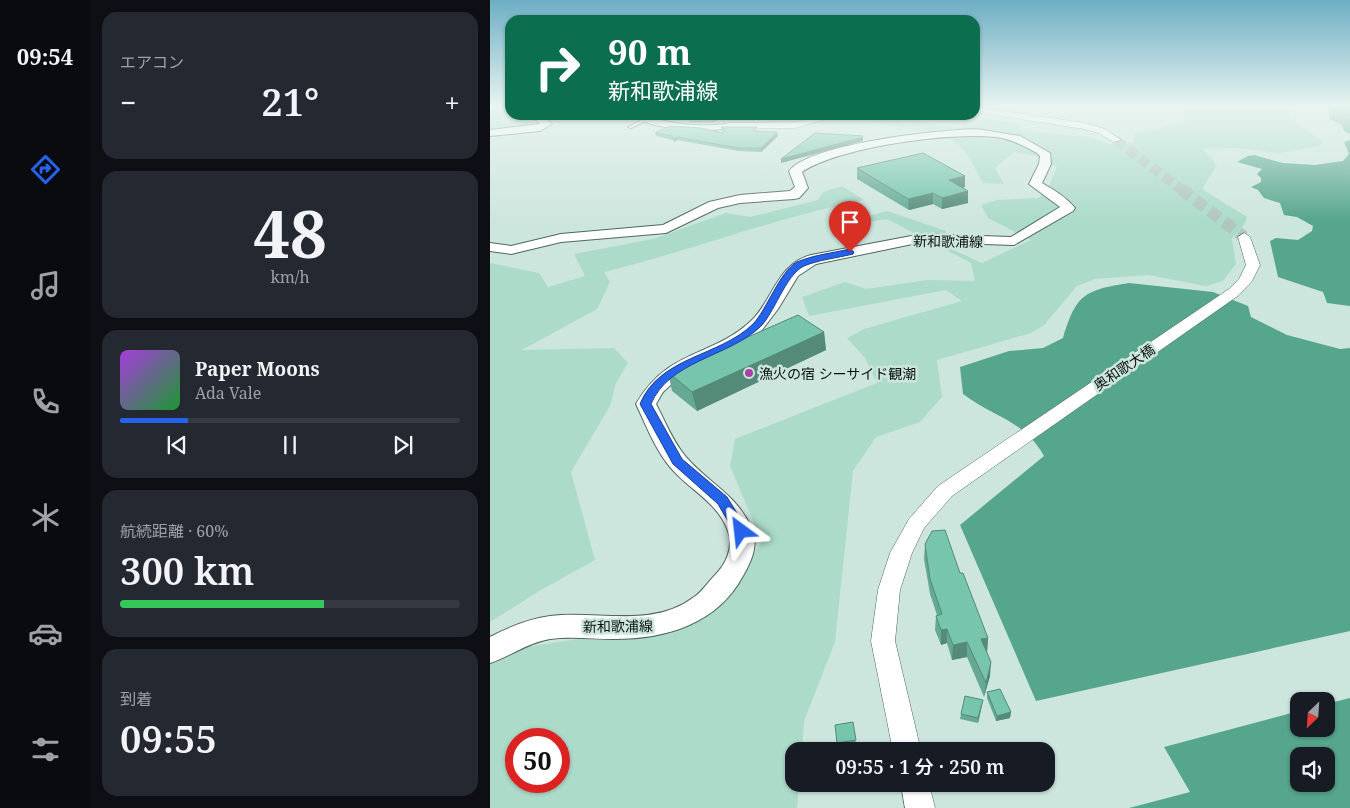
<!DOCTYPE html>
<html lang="ja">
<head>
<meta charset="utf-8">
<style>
	body { margin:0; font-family:"Noto Serif","Noto Sans JP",serif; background:#242831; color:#f1f3f6; height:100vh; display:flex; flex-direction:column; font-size:19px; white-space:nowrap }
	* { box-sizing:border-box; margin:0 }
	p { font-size:16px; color:#9ea1a6 }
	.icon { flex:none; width:28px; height:28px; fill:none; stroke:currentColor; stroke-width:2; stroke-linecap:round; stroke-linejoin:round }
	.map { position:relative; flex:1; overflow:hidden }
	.drawer { display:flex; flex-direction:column; gap:12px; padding:12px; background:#0d0f14; width:400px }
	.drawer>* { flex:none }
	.hud { position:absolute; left:15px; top:15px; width:475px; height:105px; border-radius:15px; box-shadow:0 1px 4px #0004; background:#0b6e4f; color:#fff; overflow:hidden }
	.needle { width:32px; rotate:205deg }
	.fabs { position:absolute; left:800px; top:692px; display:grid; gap:10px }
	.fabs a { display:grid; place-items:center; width:45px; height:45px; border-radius:10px; background:#171b24; box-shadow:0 1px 4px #0004; font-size:25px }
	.speed { position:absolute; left:15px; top:728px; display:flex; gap:10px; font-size:25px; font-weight:700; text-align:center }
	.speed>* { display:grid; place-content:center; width:65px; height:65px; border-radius:50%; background:#171b24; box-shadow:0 1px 4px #0004; line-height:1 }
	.speed .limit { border:8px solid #d22; background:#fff; color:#111 }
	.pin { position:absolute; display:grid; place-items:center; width:42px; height:42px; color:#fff; margin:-51px -21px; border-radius:50% 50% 50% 0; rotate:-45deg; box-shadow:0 0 5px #0007 }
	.pin .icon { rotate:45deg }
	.me { position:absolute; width:55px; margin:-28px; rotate:330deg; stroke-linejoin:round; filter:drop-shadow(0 0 4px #0008) }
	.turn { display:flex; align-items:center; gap:18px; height:105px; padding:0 20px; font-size:22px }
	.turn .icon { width:65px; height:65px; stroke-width:2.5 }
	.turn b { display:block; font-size:35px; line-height:42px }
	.big { font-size:38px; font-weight:600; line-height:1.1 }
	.drawer .card { flex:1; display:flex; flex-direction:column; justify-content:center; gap:8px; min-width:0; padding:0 18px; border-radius:15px; background:#242831 }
	.drawer .dial { align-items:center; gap:0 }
	.dial b { font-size:65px; line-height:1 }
	.song { display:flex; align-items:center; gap:15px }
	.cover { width:60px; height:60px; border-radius:8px; background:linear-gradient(135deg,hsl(280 70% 55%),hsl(130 70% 35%)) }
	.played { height:5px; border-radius:2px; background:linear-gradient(90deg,#2563eb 20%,#363941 20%) }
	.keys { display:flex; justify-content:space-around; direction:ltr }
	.heat { display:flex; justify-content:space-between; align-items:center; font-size:28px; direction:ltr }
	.charge { height:8px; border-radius:4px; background:linear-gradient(90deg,#34c759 60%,#363941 0) }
	.trip { position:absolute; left:295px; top:742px; width:270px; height:50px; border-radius:15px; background:#171b24; box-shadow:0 1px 4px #0004; font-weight:600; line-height:50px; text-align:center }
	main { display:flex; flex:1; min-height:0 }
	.menu { display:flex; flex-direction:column; width:90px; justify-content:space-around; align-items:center; background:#090b0e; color:#9ea1a6 }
	.menu .icon { width:35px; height:35px }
	.menu .active { color:#2563eb }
	.menu b { font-size:22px; color:#f1f3f6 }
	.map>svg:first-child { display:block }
	.green { fill:#acdbca; fill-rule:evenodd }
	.water { fill:#56a58d; fill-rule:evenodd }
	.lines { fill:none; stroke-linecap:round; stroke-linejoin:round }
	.tertiary-tunnel-far1 { stroke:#b0c6be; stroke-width:10; stroke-dasharray:10 5; stroke-linecap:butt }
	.tertiary-tunnel { stroke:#b0c6be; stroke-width:12; stroke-dasharray:12 6; stroke-linecap:butt }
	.service-casing { stroke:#50665f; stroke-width:2 }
	.minor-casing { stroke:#50665f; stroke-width:2 }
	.tertiary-casing { stroke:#50665f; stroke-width:1 }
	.secondary-casing { stroke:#50665f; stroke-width:2 }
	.service { fill:#fff; fill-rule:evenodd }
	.minor { fill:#fff; fill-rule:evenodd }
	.tertiary { fill:#fff; fill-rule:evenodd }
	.secondary { fill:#fff; fill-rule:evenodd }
	.wall { fill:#65a994 }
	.shaded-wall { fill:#538a78 }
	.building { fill:#76c5ac; stroke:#538a78 }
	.route { fill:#2563eb; stroke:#184099 }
	.poi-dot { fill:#ab41a3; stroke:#cde6dd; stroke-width:2 }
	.labels { text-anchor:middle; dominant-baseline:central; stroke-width:5; stroke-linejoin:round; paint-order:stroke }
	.street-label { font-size:14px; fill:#09120f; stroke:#cde6dd }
	.poi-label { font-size:14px; fill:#09120f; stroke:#cde6dd; text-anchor:start }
</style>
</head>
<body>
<main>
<nav class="menu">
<b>09:54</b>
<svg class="icon active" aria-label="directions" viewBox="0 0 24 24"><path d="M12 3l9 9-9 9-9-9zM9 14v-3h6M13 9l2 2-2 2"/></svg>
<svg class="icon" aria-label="music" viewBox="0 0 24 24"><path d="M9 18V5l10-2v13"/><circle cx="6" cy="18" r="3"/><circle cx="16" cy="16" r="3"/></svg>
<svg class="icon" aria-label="phone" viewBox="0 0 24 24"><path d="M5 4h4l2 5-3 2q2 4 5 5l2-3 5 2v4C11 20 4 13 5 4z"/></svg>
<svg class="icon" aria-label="climate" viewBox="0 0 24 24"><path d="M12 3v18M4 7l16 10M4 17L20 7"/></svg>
<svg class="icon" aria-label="car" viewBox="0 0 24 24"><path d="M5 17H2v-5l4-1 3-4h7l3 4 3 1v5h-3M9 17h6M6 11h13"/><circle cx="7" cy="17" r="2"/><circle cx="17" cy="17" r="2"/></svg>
<svg class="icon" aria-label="filters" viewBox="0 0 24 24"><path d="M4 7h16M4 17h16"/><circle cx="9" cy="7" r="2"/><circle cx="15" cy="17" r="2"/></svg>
</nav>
<section class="drawer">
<div class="card"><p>エアコン</p>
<div class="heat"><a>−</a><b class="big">21°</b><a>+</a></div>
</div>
<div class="card dial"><b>48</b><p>km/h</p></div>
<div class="card">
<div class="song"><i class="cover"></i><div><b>Paper Moons</b><p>Ada Vale</p></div></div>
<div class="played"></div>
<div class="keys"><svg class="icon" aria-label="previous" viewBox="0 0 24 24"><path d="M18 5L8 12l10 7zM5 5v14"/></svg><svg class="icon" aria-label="pause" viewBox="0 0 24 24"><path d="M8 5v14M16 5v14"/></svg><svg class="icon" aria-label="next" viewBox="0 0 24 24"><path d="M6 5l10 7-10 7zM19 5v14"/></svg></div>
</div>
<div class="card"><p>航続距離 · 60%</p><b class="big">300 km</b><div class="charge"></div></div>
<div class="card"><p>到着</p><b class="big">09:55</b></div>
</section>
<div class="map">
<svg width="860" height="808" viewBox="0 0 860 808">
	<rect width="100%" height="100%" fill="#cde6dd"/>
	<path class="green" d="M 0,107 L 20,107 L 20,115 L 36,115 L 35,117 L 42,122 L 41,127 L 0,131 Z
		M 691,107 L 806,107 L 801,111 L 799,117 L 833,142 L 830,146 L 789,153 L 746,148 L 713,149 L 727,165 L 712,189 L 757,217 L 754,225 L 742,239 L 746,264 L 733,281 L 716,286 L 658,275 L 605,279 L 587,286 L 554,325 L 541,333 L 447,360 L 452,397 L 430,422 L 386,437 L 363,471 L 345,642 L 314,721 L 312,751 L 304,751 L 304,784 L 309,784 L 307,808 L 0,808 L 0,648 L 42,646 L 213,620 L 272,542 L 240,466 L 245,439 L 387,383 L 375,358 L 357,338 L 374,329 L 472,301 L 456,290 L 319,316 L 312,297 L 355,282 L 376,289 L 437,280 L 485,281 L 481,263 L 397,219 L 357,225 L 356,222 L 397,211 L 456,231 L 459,248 L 492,263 L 541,240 L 498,218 L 491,205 L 507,200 L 549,198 L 559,186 L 567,167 L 546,156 L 524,152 L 505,168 L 514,184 L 493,183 L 476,152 L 461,139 L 367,117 L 371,115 L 407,115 L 419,120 L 469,128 L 485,125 L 494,118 L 533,125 L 530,130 L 599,137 L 619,144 L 643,143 L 644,133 L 696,123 ZM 26,739 L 69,739 L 69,781 L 26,781 Z
		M 352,186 L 374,200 C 286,217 201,251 114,272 L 120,282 L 107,309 L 32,350 L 124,348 L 138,363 L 126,383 L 120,406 L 81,472 L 105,560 L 51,590 L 0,622 L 0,263 L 49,273 L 58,287 L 95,276 L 84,254 L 163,239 L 236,213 L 260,217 L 328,200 L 333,192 Z"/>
	<path class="water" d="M 844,107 L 860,107 L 860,134 L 854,131 L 852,125 L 839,119 L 839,110 Z
		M 860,140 L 860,306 L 837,303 L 833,292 L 788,277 L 780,241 L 786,238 L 808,240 L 822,231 L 823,226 L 807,217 L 794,215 L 790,203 L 774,198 L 768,190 L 761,187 L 771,182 L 771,178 L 767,174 L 772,169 L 747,162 L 758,156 L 764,155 L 793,163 L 825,165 L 853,161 L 859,154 L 854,142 Z
		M 639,283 L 723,292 L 758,306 L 761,317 L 797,335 L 850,349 L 860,348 L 860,631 L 546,701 L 470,525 L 554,456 C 534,420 503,417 473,394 L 470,367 L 519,351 L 553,348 L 573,338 C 586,294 595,290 639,283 Z
		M 860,698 L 860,808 L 639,808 L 700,792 L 674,747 L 809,711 L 809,729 L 836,729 L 836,704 ZM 809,756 L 836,756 L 836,784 L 809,784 Z"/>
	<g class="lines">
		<path class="tertiary-tunnel-far1" d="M 626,140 L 692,190"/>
		<path class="tertiary-tunnel" d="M 691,189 L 754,237"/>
		<defs>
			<path id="service" d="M 156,118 L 159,119 L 141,128 L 138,127 Z"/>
			<path id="minor" d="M 149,115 C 160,115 169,120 179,122 C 199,126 218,126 238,124 L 242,126 C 229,134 167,129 154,121 C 152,119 151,117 149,115 Z"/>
			<path id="tertiary" d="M 485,107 L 595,123 L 615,129 L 631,140 L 623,142 L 609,133 L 594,129 L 485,112 Z
				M 335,115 L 352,115 L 305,128 L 238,129 L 233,126 L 238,123 L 305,122 Z
				M 754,233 L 760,237 L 770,265 L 762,281 L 749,295 L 462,496 L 434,528 L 422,553 L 410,590 L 405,641 L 431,751 L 403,751 L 381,641 L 388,590 L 400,553 L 419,519 L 448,486 L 739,289 L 749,279 L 756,265 L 748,237 Z
				M 411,784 L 439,784 L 445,808 L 415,808 Z"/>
			<path id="secondary" d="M 41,115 L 52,115 L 62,124 L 50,131 L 0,136 L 0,130 L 50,124 Z
				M 487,129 L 530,136 L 560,153 L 561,164 L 552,183 C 564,190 576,197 585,208 L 583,211 L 524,245 L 432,242 L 326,264 L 308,276 L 288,309 L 272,330 L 243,348 L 196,371 L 173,392 L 166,404 C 175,421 183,442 196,457 C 219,484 246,493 262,529 C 269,545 261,562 253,576 C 227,624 176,639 124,639 C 103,639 81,636 60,639 C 37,643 21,656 0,663 L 0,637 C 19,627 38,619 60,616 C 108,610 162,629 204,597 C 212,592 218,582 225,575 C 236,564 244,547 238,531 C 228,502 198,489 180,467 C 165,449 156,425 146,404 C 179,348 221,358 261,321 C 283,300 287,264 321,255 L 432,234 L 521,237 L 570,207 L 539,184 L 549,164 L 550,156 L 547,153 C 536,147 525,141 512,138 C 468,130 348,147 312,172 L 318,188 L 309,198 L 304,199 L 250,203 L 228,208 L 176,233 L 71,242 L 21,254 L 0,251 L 0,243 L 21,246 L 71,234 L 173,225 L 219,202 L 250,195 L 300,191 L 305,187 L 299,171 C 321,143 450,130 487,129 Z"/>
		</defs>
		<use href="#service" class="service-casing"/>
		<use href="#minor" class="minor-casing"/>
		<use href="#tertiary" class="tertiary-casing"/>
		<use href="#secondary" class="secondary-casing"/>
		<use href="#service" class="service"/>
		<use href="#minor" class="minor"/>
		<use href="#tertiary" class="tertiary"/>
		<use href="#secondary" class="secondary"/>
	</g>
	<path class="wall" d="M 199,115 L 230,115 L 231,119 L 222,123 L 199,123 L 198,116 Z
		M 231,127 L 267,131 L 288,136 L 271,152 L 249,151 L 187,140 L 184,142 L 183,140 L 166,136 L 165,133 L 232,133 L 234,132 L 231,131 Z
		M 367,168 L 475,176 L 475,187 L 472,188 L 478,203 L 452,209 L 443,204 L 419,210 L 367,179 Z
		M 334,332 L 336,350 L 207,411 L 182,391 L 178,372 Z
		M 435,544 L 470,573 L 498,638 L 497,652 L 500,676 L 494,697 L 477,657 L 462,660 L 457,643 L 451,645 L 445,630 L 446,616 L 447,615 L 440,594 L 434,559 Z
		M 497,692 L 521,712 L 520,718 L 506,721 L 497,698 Z
		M 492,705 L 488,723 L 470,719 L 471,714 Z
		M 363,722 L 366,745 L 348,749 L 345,725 Z"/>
	<path class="shaded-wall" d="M 224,115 L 230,115 L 231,119 L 222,123 L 221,117 Z
		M 287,132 L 288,136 L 271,152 L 271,148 Z
		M 187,137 L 187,140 L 184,142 L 184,139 Z
		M 373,137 L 373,141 L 291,163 L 291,159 Z
		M 475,176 L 475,187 L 459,191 L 459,180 Z
		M 478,191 L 478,203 L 452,209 L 452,198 Z
		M 443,193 L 443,204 L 419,210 L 418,199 Z
		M 334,332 L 336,350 L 207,411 L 202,392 Z
		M 457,629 L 457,643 L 451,645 L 451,630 Z
		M 498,638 L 497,652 L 491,639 Z
		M 477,642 L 477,657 L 462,660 L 463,645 Z
		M 501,662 L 500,676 L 494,697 L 496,683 Z
		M 493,700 L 492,705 L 488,723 L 488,718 Z
		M 521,712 L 520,718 L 506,721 L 507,716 Z"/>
	<path class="building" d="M 199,115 L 224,115 L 221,117 L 198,116 Z
		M 180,126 L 211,128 L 232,133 L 236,130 L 231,127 L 267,127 L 263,131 L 287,132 L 271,148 L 249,148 L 187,137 L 184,139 L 182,136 L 165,133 Z
		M 325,133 L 373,136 L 373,137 L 291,159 Z
		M 433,153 L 475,176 L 459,180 L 478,191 L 452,198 L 443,193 L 418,199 L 367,168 Z
		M 308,315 L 334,332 L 202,392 L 178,372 Z
		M 455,530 L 470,573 L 473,573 L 498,638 L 491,639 L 501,662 L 496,683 L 477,642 L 463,645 L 457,629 L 451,630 L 446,616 L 452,614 L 440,579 L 435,544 L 442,531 Z
		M 510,689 L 521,712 L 507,716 L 497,692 Z
		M 475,696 L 493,700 L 488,718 L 471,714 Z
		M 363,722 L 366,740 L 347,743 L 345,725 Z
		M 491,747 L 492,751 L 466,751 Z"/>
	<linearGradient id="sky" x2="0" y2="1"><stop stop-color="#6daec4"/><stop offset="0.48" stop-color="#e8f4f0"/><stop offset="1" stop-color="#e8f4f0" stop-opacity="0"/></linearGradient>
	<rect width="860" height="221" fill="url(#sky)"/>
	<path class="route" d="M 360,249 L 364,252 L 363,254 C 347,258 328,260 314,266 C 295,275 284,315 269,328 C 237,357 179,361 161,404 L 192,459 L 237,497 L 258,531 L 256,535 L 246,535 L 228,504 L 183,464 L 150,404 C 170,356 229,357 263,324 C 276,311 290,271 307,262 C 323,255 343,253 360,249 Z"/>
	<circle class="poi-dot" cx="259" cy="373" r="5"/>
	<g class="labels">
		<g class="street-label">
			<text transform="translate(458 241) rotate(1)">新和歌浦線</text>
			<text transform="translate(634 367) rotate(-34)">奥和歌大橋</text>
			<text transform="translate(128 626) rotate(-1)">新和歌浦線</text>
		</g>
		<g class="poi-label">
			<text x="269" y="373">漁火の宿 シーサイド観潮</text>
		</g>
	</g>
</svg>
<div class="fabs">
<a><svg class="needle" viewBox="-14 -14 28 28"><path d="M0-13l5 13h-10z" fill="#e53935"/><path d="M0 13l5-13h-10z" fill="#9ea1a6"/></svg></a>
<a><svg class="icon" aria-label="sound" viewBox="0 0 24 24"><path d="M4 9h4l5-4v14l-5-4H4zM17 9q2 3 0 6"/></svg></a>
</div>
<div class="speed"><div class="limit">50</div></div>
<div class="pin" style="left:360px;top:252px;background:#d93025"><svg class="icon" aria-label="arrive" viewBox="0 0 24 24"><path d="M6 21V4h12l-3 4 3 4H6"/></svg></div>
<svg class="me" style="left:251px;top:531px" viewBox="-20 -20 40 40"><path d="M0-17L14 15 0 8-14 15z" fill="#2563eb" stroke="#fff" stroke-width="4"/></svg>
<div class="trip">09:55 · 1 分 · 250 m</div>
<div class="hud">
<div class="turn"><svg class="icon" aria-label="right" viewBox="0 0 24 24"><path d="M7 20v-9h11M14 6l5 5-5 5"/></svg><div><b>90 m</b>新和歌浦線</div></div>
</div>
</div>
</main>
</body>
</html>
